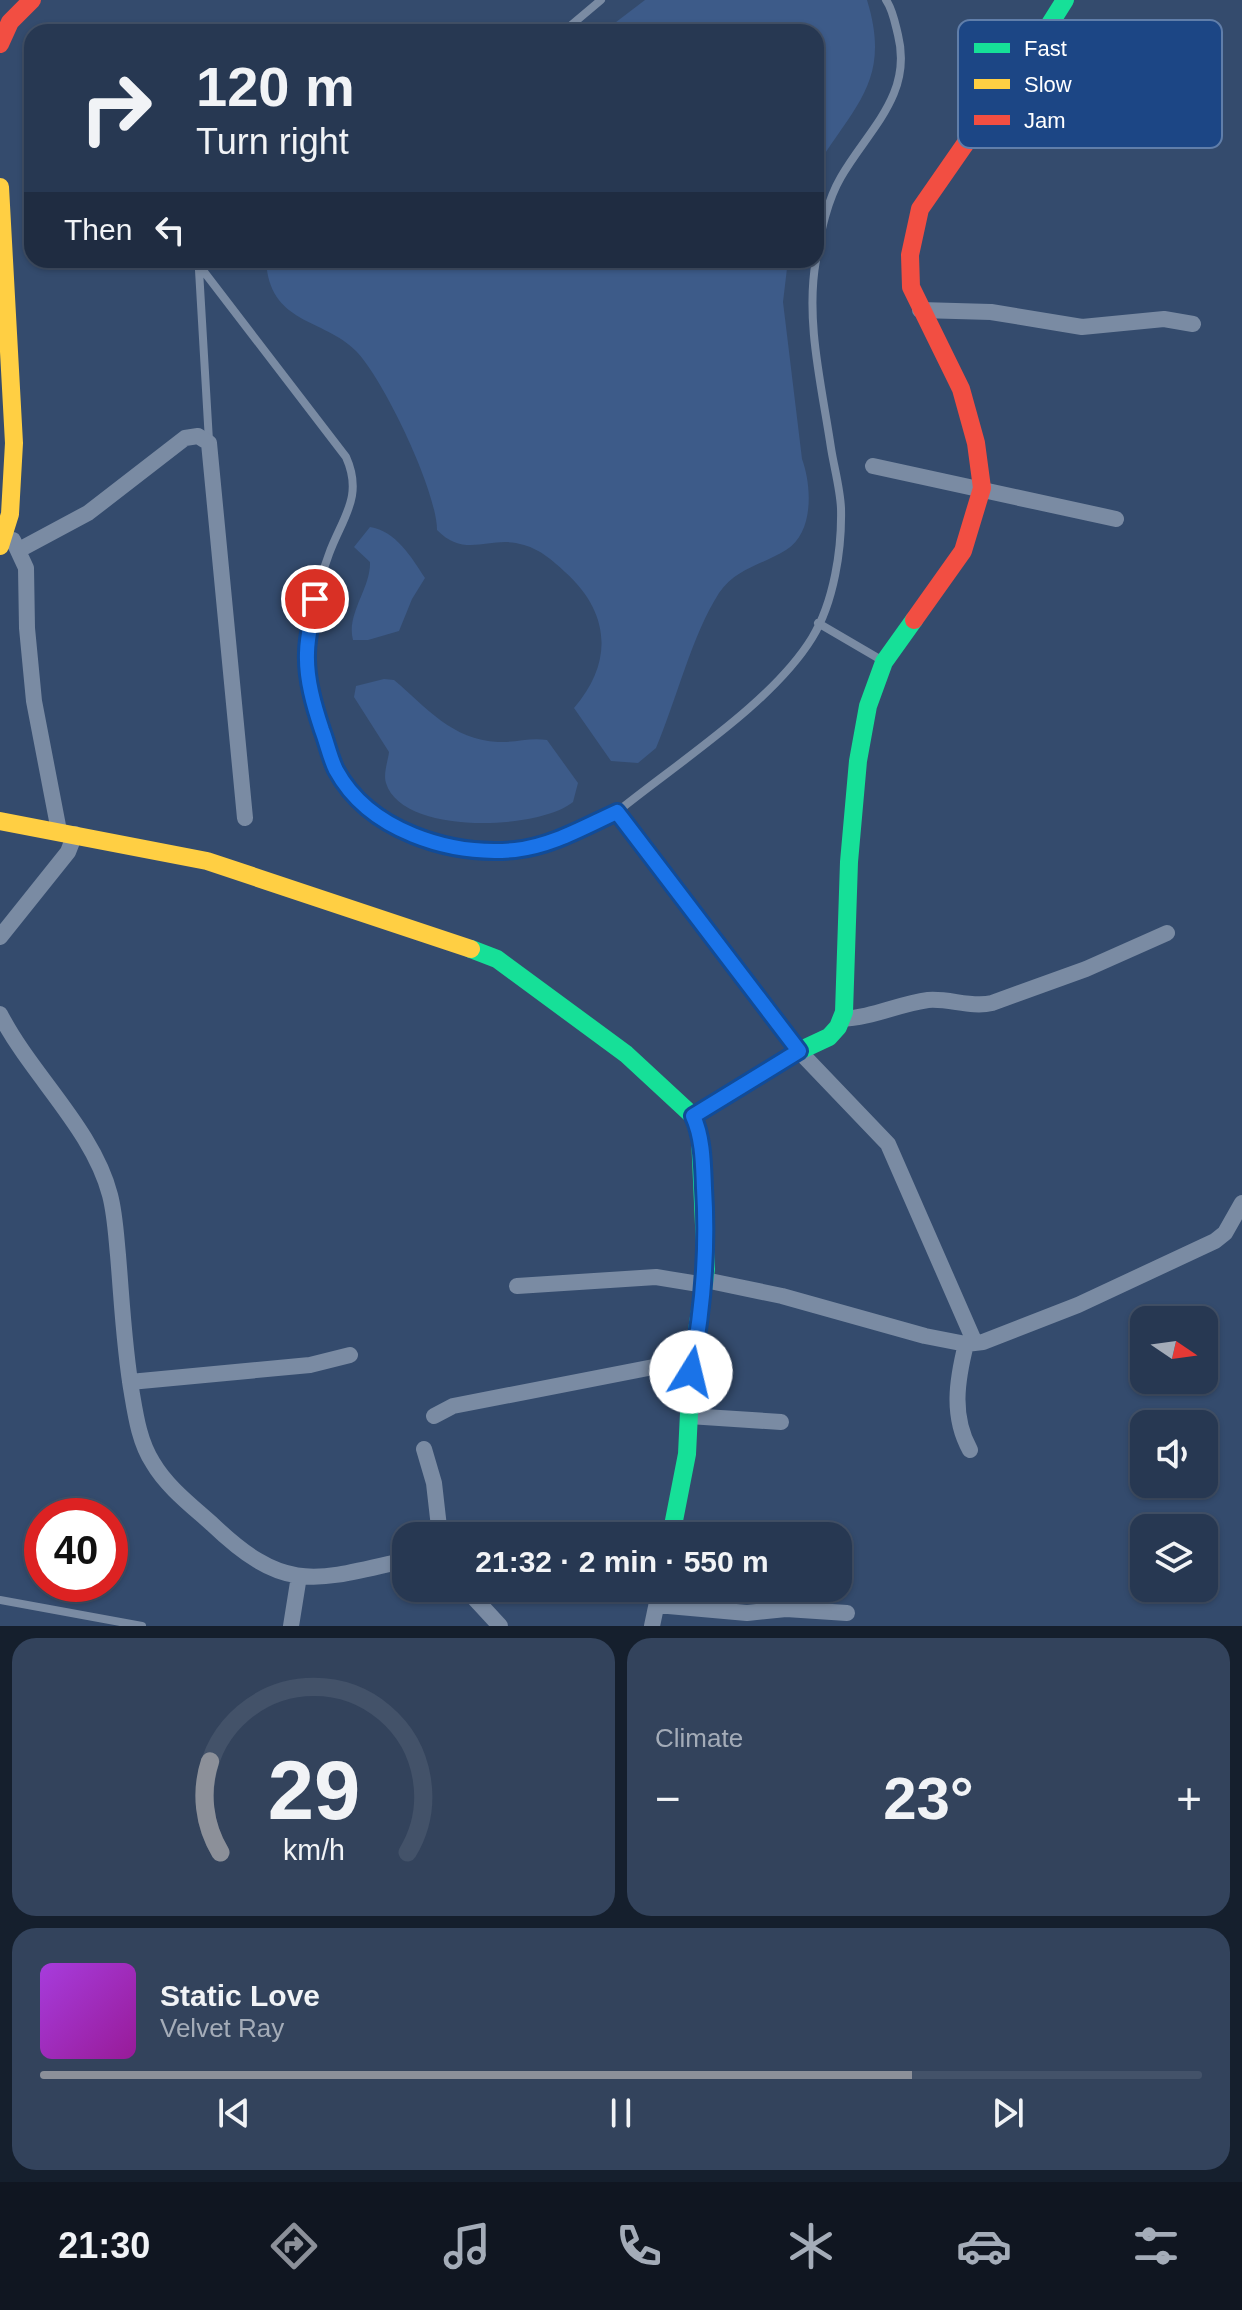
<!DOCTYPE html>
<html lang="en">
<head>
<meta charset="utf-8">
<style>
	body { margin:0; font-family:Helvetica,sans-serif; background:#33435c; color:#f1f3f6; height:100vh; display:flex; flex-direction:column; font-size:30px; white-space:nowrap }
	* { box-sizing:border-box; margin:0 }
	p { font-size:26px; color:#a4acb8 }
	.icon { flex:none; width:44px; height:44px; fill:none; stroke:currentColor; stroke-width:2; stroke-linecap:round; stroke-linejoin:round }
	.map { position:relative; height:1626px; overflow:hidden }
	.side { display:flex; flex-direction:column; gap:12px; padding:12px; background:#151f2d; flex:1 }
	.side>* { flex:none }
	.guide { position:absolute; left:24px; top:24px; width:800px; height:244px; border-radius:24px; box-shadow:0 2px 6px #0004,0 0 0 2px #435269; background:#273852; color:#f1f3f6; overflow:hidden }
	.needle { width:52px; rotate:103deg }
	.controls { position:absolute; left:1130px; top:1306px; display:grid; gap:16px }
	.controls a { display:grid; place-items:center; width:88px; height:88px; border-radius:16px; background:#273852; box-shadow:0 2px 6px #0004,0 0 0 2px #435269; font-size:40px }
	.speed { position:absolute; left:24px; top:1498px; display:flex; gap:16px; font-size:40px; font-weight:700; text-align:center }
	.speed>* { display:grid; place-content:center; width:104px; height:104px; border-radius:50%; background:#273852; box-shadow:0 2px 6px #0004,0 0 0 2px #435269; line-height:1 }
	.speed .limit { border:12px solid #d22; background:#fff; color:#111 }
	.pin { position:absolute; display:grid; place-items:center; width:68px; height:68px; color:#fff; margin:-34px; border:4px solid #fff; border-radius:50%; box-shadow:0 2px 8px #0007 }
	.me { position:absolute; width:88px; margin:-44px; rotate:9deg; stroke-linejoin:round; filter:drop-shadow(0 0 6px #0008) }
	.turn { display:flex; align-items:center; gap:28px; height:168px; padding:0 40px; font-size:36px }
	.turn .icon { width:104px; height:104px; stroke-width:2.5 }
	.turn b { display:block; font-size:56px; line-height:68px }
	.then { display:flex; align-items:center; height:76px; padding:0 40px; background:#0003; gap:16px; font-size:30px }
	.big { font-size:60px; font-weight:700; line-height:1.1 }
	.side .card { flex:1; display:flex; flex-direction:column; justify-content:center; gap:12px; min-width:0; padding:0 28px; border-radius:24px; background:#33435c }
	.side .dial { align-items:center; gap:0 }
	.dial svg { height:208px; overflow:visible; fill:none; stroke:#435269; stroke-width:7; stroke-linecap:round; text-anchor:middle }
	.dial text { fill:#f1f3f6; stroke:none }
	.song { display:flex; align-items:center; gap:24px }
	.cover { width:96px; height:96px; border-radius:12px; background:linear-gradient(135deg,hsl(280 70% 55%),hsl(300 70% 35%)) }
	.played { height:8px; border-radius:4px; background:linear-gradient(90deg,#8c9099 75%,#435269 75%) }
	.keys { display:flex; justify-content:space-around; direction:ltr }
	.heat { display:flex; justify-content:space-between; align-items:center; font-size:44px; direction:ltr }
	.side .tiles { flex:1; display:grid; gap:12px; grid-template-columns:1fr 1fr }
	.card:last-child { grid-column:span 2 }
	.trip { position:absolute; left:392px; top:1522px; width:460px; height:80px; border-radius:24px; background:#273852; box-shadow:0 2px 6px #0004,0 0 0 2px #435269; font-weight:700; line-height:80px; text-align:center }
	.menu { display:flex; height:128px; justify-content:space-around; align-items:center; background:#101621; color:#a4acb8 }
	.menu .icon { width:56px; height:56px }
	.menu .active { color:#8c9099 }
	.menu b { font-size:36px; color:#f1f3f6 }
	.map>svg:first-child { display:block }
	.water { fill:#3d5b89 }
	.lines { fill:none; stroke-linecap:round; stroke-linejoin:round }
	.lane { stroke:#7a8ba3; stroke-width:8 }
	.street { stroke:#7a8ba3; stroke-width:16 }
	.fast { stroke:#16e098; stroke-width:18 }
	.slow { stroke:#ffcf43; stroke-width:18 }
	.jam { stroke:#f24e42; stroke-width:18 }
	.route-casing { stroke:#114b97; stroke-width:20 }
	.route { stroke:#1a73e8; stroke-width:14 }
	.key { fill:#1c4685; stroke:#607eaa; stroke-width:2 }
	.key-label { font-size:22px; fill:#fff }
</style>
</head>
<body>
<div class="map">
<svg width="1242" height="1626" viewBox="0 0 1242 1626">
	<rect width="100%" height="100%" fill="#344b6d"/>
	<path class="water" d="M 645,0 L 867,0 C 892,81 854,105 816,168 L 816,32 L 603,32 Z
		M 266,260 L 788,260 L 783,302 L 802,459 C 812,486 814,533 786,550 C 762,565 736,568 719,593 C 692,635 676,701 656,748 L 638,763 L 611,761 L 574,708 C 614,662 610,612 565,572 C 552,560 541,550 524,545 C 491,534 466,560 437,530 C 437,491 384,380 356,351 C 324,318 269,325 266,260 Z
		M 370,527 C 396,531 412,558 425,578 L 412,599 L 399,631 L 368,640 L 353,640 C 346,614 371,588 370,562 L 354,547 Z
		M 384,679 L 394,680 C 426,707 452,740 498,742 C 514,743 530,737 547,740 L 578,783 L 573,802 C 539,830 402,836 386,783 C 383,774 388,761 389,752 L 354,697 L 356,686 Z"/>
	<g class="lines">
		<path class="lane" d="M 563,32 L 601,0
			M 816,258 C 821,231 827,201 841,177 C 868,130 913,95 898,35 C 895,23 893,10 886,0
			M 195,260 L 346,457 C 364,497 342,518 329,554 C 318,584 307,621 306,654 C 306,680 314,706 323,731 C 327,743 330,759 337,771 C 371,831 450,856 515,850 C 552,846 584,827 617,812 L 799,1050
			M 199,270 L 209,441
			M 818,623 L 883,661
			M 617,812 C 677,763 772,703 812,638 C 834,602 842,549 841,508 C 840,488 834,467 831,448 C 822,387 805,321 816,260
			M 0,1600 L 142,1626"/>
		<path class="street" d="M 920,310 L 991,312 L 1082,327 L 1164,319 L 1193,324
			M 873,466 L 1116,519
			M 13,540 L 26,568 L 27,628 L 34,701 L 59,831
			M 19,550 L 88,513 L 185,438 L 198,436 L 209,443 L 245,818
			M 0,937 L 68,852 L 75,834
			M 0,1014 C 31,1075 93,1129 110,1195 C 115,1214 116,1235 118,1255 C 122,1302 124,1348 132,1394 C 136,1418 140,1443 153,1463 C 167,1487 192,1506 212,1524 C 285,1594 315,1581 406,1560
			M 841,1019 C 872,1018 898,1004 928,1000 C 949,998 971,1008 992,1003 L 1086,969 L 1167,933
			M 799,1051 L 888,1144 L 975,1343
			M 705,1280 L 782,1296 L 925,1336 L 966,1344 L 983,1342 L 1078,1305 L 1215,1241 L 1225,1233 L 1242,1203
			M 517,1286 L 656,1277 L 705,1285
			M 966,1344 C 957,1380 951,1416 970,1450
			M 130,1382 L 310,1365 L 350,1355
			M 434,1416 L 453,1406 L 679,1362 L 693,1362
			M 689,1416 L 781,1422
			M 424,1449 L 434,1483 L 440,1536
			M 465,1588 L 500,1626
			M 657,1605 L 747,1613 L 786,1609 L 847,1613
			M 291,1626 L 299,1576
			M 652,1626 L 660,1588"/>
		<path class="fast" d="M 970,137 L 1016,78 L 1065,0
			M 471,949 L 497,959 L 626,1054 L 693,1116 L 700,1137 L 706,1269 L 691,1372 L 687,1454 L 671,1536
			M 693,1116 L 799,1051 L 829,1037 L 838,1027 L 844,1012 L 849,862 L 858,761 L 868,706 L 884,662 L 914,620"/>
		<path class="slow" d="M 0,187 L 14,443 L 10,514 L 0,546
			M 0,821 L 207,861 L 471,949"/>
		<path class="jam" d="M 0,44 L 10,22 L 32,0
			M 914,620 L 963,551 L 982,488 L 976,443 L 961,389 L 911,287 L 910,255 L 920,209 L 970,137"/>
	</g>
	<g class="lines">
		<defs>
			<path id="route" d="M 315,599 C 313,616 307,635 307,653 C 306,679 314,706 322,730 C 327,743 330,758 336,770 C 369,831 450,856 515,850 C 552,846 584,827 617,812 L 799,1051 L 693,1116 C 703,1138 703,1164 704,1188 C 708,1251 703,1310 691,1372"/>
		</defs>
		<use href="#route" class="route-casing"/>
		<use href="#route" class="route"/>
	</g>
	<rect x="958" y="20" width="264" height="128" rx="12" class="key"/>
	<rect x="974" y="43" width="36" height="10" fill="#16e098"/>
	<rect x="974" y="79" width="36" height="10" fill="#ffcf43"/>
	<rect x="974" y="115" width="36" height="10" fill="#f24e42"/>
	<g class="key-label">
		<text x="1024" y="56">Fast</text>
		<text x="1024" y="92">Slow</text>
		<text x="1024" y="128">Jam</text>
	</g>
</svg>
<div class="controls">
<a><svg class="needle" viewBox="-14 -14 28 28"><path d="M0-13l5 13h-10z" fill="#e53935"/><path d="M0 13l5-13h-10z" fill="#a4acb8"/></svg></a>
<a><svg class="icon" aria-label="sound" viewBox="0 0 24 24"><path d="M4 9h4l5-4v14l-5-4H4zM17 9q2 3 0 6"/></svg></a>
<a><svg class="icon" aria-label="layers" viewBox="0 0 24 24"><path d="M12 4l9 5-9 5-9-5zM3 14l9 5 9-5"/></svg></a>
</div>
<div class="speed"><div class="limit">40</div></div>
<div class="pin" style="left:315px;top:599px;background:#d93025"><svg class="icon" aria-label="arrive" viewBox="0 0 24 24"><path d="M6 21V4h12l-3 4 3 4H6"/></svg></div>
<svg class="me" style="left:691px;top:1372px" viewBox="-20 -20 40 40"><circle r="19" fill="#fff"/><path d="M0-13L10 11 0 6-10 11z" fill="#1a73e8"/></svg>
<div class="trip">21:32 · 2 min · 550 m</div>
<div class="guide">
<div class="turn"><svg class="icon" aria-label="right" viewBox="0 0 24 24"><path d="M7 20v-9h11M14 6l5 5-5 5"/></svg><div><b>120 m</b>Turn right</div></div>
<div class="then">Then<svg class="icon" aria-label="left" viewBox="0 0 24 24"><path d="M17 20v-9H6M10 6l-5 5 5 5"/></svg></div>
</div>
</div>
<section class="side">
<div class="tiles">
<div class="card dial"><svg viewBox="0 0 100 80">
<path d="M14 69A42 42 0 1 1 86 69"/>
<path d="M14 69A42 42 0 0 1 10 34" stroke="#8c9099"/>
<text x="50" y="56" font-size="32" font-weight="700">29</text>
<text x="50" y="72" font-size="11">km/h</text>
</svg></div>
<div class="card"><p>Climate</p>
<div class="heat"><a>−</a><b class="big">23°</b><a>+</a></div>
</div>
<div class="card">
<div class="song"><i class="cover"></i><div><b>Static Love</b><p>Velvet Ray</p></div></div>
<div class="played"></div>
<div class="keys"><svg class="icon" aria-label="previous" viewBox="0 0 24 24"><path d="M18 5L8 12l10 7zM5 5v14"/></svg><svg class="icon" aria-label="pause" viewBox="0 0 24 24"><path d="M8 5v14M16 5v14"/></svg><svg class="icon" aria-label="next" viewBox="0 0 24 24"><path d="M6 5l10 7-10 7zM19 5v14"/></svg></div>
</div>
</div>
</section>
<nav class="menu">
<b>21:30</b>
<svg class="icon active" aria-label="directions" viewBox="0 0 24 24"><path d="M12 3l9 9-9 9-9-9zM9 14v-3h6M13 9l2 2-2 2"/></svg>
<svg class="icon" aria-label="music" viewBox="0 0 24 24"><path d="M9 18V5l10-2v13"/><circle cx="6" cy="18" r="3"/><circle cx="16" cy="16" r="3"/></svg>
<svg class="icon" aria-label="phone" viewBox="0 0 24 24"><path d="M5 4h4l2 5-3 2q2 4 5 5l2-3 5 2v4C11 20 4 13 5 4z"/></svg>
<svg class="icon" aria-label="climate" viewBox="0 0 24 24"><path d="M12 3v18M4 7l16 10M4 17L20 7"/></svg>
<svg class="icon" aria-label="car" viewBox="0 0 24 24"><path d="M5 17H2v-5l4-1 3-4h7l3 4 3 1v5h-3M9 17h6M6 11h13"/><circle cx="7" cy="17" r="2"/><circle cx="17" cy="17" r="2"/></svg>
<svg class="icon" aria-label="filters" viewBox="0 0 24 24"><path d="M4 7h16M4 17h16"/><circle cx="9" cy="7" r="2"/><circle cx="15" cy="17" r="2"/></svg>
</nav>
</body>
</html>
